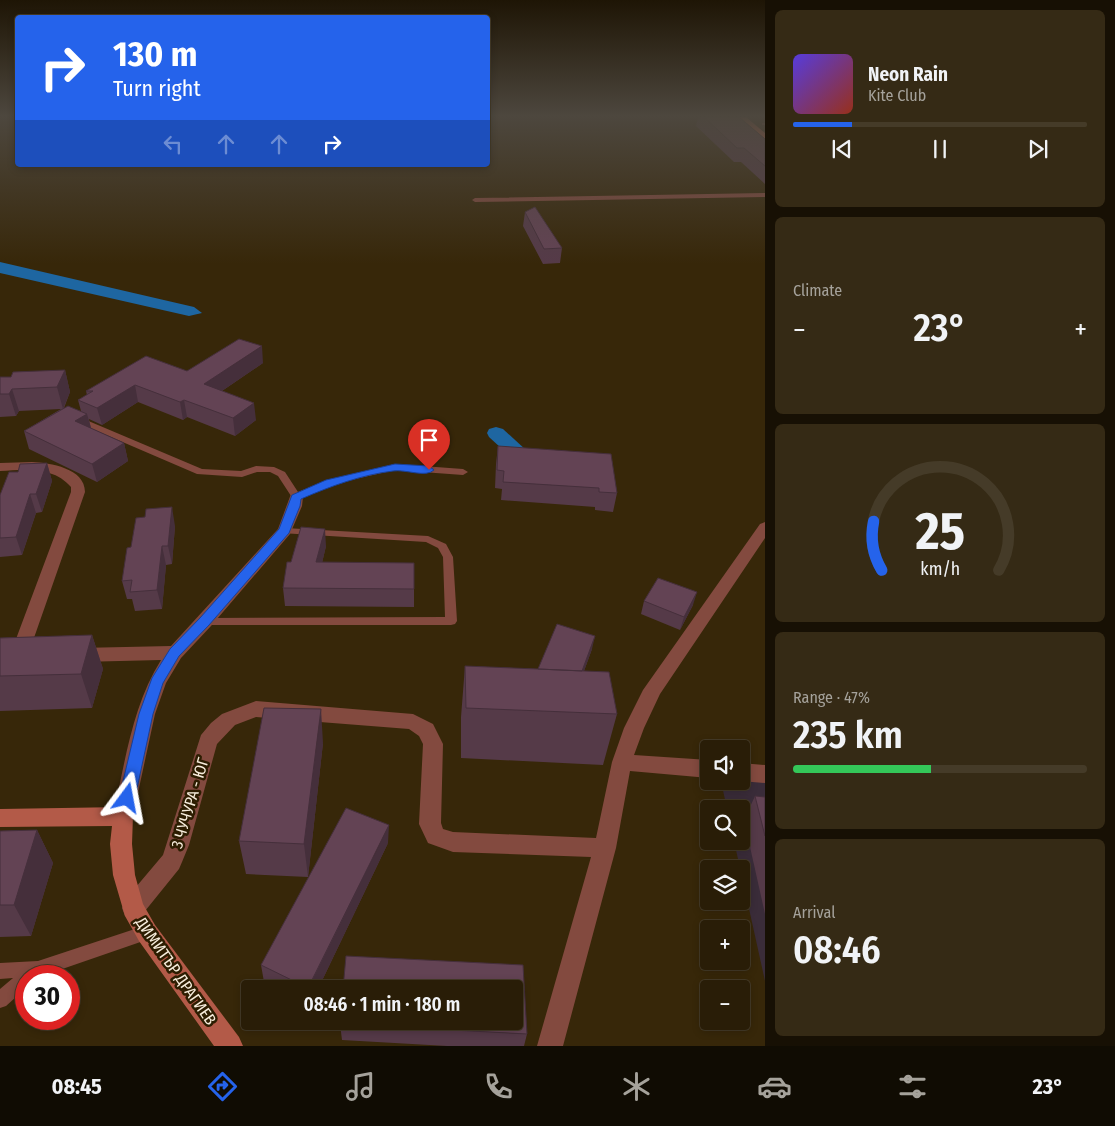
<!DOCTYPE html>
<html lang="en">
<head>
<meta charset="utf-8">
<style>
	body { margin:0; font-family:"Fira Sans Condensed",sans-serif; background:#352a15; color:#f1f3f6; height:100vh; display:flex; flex-direction:column; font-size:19px; white-space:nowrap }
	* { box-sizing:border-box; margin:0 }
	p { font-size:16px; color:#a5a29b }
	.icon { flex:none; width:28px; height:28px; fill:none; stroke:currentColor; stroke-width:2; stroke-linecap:round; stroke-linejoin:round }
	.map { position:relative; flex:1; overflow:hidden }
	.sheet { display:flex; flex-direction:column; gap:10px; padding:10px; background:#171004; width:350px }
	.sheet>* { flex:none }
	.hud { position:absolute; left:15px; top:15px; width:475px; height:152px; border-radius:5px; box-shadow:0 2px 8px #0003,0 0 0 1px #453b28; background:#2563eb; color:#fff; overflow:hidden }
	.controls { position:absolute; left:700px; top:740px; display:grid; gap:10px }
	.controls a { display:grid; place-items:center; width:50px; height:50px; border-radius:5px; background:#291d07; box-shadow:0 2px 8px #0003,0 0 0 1px #453b28; font-size:25px }
	.speed { position:absolute; left:15px; top:965px; display:flex; gap:10px; font-size:25px; font-weight:700; text-align:center }
	.speed>* { display:grid; place-content:center; width:65px; height:65px; border-radius:50%; background:#291d07; box-shadow:0 2px 8px #0003,0 0 0 1px #453b28; line-height:1 }
	.speed .limit { border:8px solid #d22; background:#fff; color:#111 }
	.pin { position:absolute; display:grid; place-items:center; width:42px; height:42px; color:#fff; margin:-51px -21px; border-radius:50% 50% 50% 0; rotate:-45deg; box-shadow:0 0 5px #0007 }
	.pin .icon { rotate:45deg }
	.me { position:absolute; width:55px; margin:-28px; rotate:13deg; stroke-linejoin:round; filter:drop-shadow(0 0 4px #0008) }
	.turn { display:flex; align-items:center; gap:18px; height:105px; padding:0 15px; font-size:22px }
	.turn .icon { width:65px; height:65px; stroke-width:2.5 }
	.turn b { display:block; font-size:35px; line-height:42px }
	.lanes { display:flex; align-items:center; height:48px; padding:0 15px; background:#0003; justify-content:center; gap:25px; direction:ltr }
	.lanes .off { opacity:.35 }
	.big { font-size:38px; font-weight:600; line-height:1.1 }
	.sheet .widget { flex:1; display:flex; flex-direction:column; justify-content:center; gap:8px; min-width:0; padding:0 18px; border-radius:8px; background:#352a15 }
	.sheet .dial { align-items:center; gap:0 }
	.dial svg { height:130px; overflow:visible; fill:none; stroke:#453b28; stroke-width:7; stroke-linecap:round; text-anchor:middle }
	.dial text { fill:#f1f3f6; stroke:none }
	.song { display:flex; align-items:center; gap:15px }
	.cover { width:60px; height:60px; border-radius:8px; background:linear-gradient(135deg,hsl(250 70% 55%),hsl(10 70% 35%)) }
	.played { height:5px; border-radius:2px; background:linear-gradient(90deg,#2563eb 20%,#453b28 20%) }
	.keys { display:flex; justify-content:space-around; direction:ltr }
	.heat { display:flex; justify-content:space-between; align-items:center; font-size:28px; direction:ltr }
	.charge { height:8px; border-radius:4px; background:linear-gradient(90deg,#34c759 47%,#453b28 0) }
	.trip { position:absolute; left:241px; top:980px; width:282px; height:50px; border-radius:5px; background:#291d07; box-shadow:0 2px 8px #0003,0 0 0 1px #453b28; font-weight:600; line-height:50px; text-align:center }
	.tabs { display:flex; height:80px; justify-content:space-around; align-items:center; background:#100c03; color:#a5a29b }
	.tabs .icon { width:35px; height:35px }
	.tabs .on { color:#2563eb }
	.tabs b { font-size:22px; color:#f1f3f6 }
	main { display:flex; flex:1; min-height:0 }
	.map>svg:first-child { display:block }
	.education { fill:#3a2c39 }
	.water { fill:#1e66a1 }
	.lines { fill:none; stroke-linecap:round; stroke-linejoin:round }
	.canal { fill:#1e66a1; fill-rule:evenodd }
	.lane { fill:#834a3f; fill-rule:evenodd }
	.street { fill:#834a3f; fill-rule:evenodd }
	.secondary { fill:#b35a48; fill-rule:evenodd }
	.primary { fill:#d9654e; fill-rule:evenodd }
	.wall { fill:#553a48 }
	.shaded-wall { fill:#452f3b }
	.building { fill:#634354; stroke:#452f3b }
	.route { fill:#2563eb; stroke:#184099 }
	.labels { text-anchor:middle; dominant-baseline:central; stroke-width:5; stroke-linejoin:round; paint-order:stroke }
	.near-street-label { font-size:16px; fill:#f7eddc; stroke:#2d1d01 }
</style>
</head>
<body>
<main>
<div class="map">
<svg width="765" height="1046" viewBox="0 0 765 1046">
	<rect width="100%" height="100%" fill="#372709"/>
	<path class="education" d="M 741,778 L 765,780 L 765,981 L 734,841 L 741,841 L 741,809 L 727,809 L 721,781 L 741,781 Z"/>
	<path class="water" d="M 0,262 L 194,307 L 202,313 L 189,316 L 0,273 Z"/>
	<g class="lines">
		<path class="canal" d="M 496,427 L 503,429 L 539,462 L 542,466 L 539,470 L 532,472 L 525,470 L 489,437 L 487,433 L 489,429 Z"/>
		<path class="lane" d="M 762,123 L 765,123 L 765,125 L 762,125 Z
			M 765,193 L 765,197 L 475,202 L 472,200 L 475,198 Z
			M 79,417 L 202,469 L 241,471 L 256,466 L 274,467 L 285,472 L 298,492 L 327,480 L 395,464 L 463,469 L 468,472 L 463,475 L 395,470 L 333,484 L 296,500 L 293,499 L 278,476 L 270,472 L 257,472 L 242,477 L 197,474 L 76,422 L 75,420 Z
			M 285,528 L 428,536 L 446,544 L 453,557 L 457,621 L 455,624 L 451,625 L 201,625 L 199,622 L 201,619 L 205,618 L 445,617 L 443,557 L 438,548 L 426,542 L 281,533 L 280,531 Z
			M 147,925 L 152,928 L 155,933 L 152,938 L 42,976 L 26,976 L 26,988 L 6,1006 L 0,1008 L 0,989 L 13,978 L 0,979 L 0,963 L 38,961 Z"/>
		<path class="street" d="M 32,462 C 50,463 85,468 85,492 L 28,655 L 25,660 L 19,662 L 13,660 L 10,655 L 71,492 L 71,487 C 53,466 25,470 0,471 L 0,463 Z
			M 296,493 L 301,494 L 303,497 L 302,506 L 290,534 L 211,626 L 181,658 L 166,683 L 155,714 L 133,816 L 130,823 L 123,825 L 116,823 L 113,816 C 125,763 132,706 161,660 L 79,662 L 73,660 L 70,655 L 73,650 L 79,648 L 171,646 L 278,529 L 291,494 Z
			M 765,522 L 765,538 L 660,694 L 644,728 L 634,755 L 709,760 L 709,778 L 630,771 L 616,848 L 563,1046 L 537,1046 L 591,857 L 453,852 L 428,843 L 419,824 L 423,744 L 419,736 L 409,729 L 256,717 L 235,725 L 217,744 L 189,845 L 182,862 L 179,869 L 141,916 L 133,919 L 125,916 L 122,908 L 125,900 L 163,855 L 201,735 L 211,723 L 222,714 L 256,701 L 413,714 L 433,724 L 443,744 L 441,823 L 443,829 L 453,832 L 596,838 L 612,762 L 624,728 L 643,690 L 760,524 Z
			M 741,763 L 765,765 L 765,783 L 741,781 Z"/>
		<path class="secondary" d="M 123,807 L 130,809 L 133,816 L 132,844 L 135,875 L 143,904 L 155,925 L 239,1037 L 243,1046 L 214,1046 L 139,941 L 125,916 L 113,875 L 110,844 L 112,826 L 0,827 L 0,809 Z"/>
		<path class="primary" d="M 739,117 L 746,117 L 765,133 L 765,139 Z"/>
	</g>
	<path class="wall" d="M 698,117 L 739,117 L 765,139 L 765,184 L 741,162 L 734,162 L 696,126 Z
		M 525,212 L 562,248 L 560,263 L 543,264 L 523,226 Z
		M 263,363 L 222,391 L 256,420 L 235,436 L 187,417 L 183,420 L 138,402 L 102,425 L 89,419 L 91,429 L 124,443 L 128,461 L 97,482 L 29,449 L 24,431 L 61,409 L 19,411 L 16,416 L 0,417 L 0,377 L 11,377 L 65,370 L 70,392 L 64,408 L 81,411 L 78,400 L 87,395 L 86,391 L 187,371 Z
		M 498,446 L 617,493 L 613,512 L 595,510 L 595,507 L 501,500 L 502,489 L 495,488 L 496,464 Z
		M 47,463 L 52,481 L 42,512 L 36,513 L 22,555 L 0,557 L 0,495 L 18,472 Z
		M 175,526 L 172,564 L 166,565 L 162,609 L 135,611 L 132,599 L 127,599 L 122,581 L 131,547 Z
		M 326,546 L 322,563 L 414,589 L 414,607 L 285,606 L 283,588 L 291,562 Z
		M 644,601 L 693,605 L 680,630 L 641,614 Z
		M 92,635 L 103,669 L 92,708 L 0,711 L 0,638 Z
		M 592,649 L 584,671 L 617,714 L 603,765 L 461,758 L 461,717 L 465,666 L 538,669 Z
		M 323,743 L 308,877 L 246,874 L 239,841 Z
		M 755,796 L 765,797 L 765,914 L 744,820 Z
		M 37,830 L 53,863 L 31,936 L 0,937 L 0,831 Z
		M 388,843 L 318,989 L 279,989 L 264,982 L 261,965 Z
		M 340,1024 L 527,1034 L 524,1046 L 447,1046 L 342,1040 Z"/>
	<path class="shaded-wall" d="M 262,346 L 263,363 L 207,401 L 204,384 Z
		M 65,370 L 70,392 L 63,409 L 57,387 Z
		M 135,385 L 138,402 L 102,425 L 97,408 Z
		M 12,389 L 19,411 L 16,416 L 9,394 Z
		M 184,400 L 187,417 L 183,420 L 180,402 Z
		M 254,403 L 256,420 L 235,436 L 233,418 Z
		M 87,414 L 92,431 L 75,421 Z
		M 124,443 L 128,461 L 97,482 L 92,464 Z
		M 47,463 L 52,481 L 42,512 L 36,494 Z
		M 30,494 L 36,513 L 22,555 L 16,537 Z
		M 172,507 L 175,526 L 172,564 L 168,546 Z
		M 325,529 L 326,546 L 318,580 L 316,562 Z
		M 162,546 L 166,565 L 162,609 L 157,590 Z
		M 697,592 L 693,605 L 680,630 L 684,617 Z
		M 92,635 L 103,669 L 92,708 L 81,674 Z
		M 595,636 L 592,649 L 575,696 L 578,683 Z
		M 321,709 L 323,743 L 308,877 L 304,844 Z
		M 389,825 L 388,843 L 318,989 L 308,989 Z
		M 37,830 L 53,863 L 31,936 L 14,905 Z"/>
	<path class="building" d="M 704,117 L 739,117 L 765,139 L 765,166 L 744,148 L 737,148 Z
		M 535,207 L 562,248 L 544,249 L 525,212 Z
		M 239,339 L 262,346 L 204,384 L 254,403 L 233,418 L 184,400 L 180,402 L 135,385 L 97,408 L 78,400 L 93,391 L 86,391 L 146,356 L 187,371 Z
		M 65,370 L 57,387 L 12,389 L 9,394 L 0,394 L 0,377 L 11,377 L 13,372 Z
		M 68,406 L 87,414 L 75,421 L 124,443 L 92,464 L 24,431 Z
		M 498,446 L 611,454 L 617,493 L 599,492 L 599,488 L 503,482 L 504,471 L 497,470 Z
		M 47,463 L 36,494 L 30,494 L 16,537 L 0,538 L 0,495 L 9,472 L 18,472 L 20,464 Z
		M 172,507 L 168,546 L 162,546 L 157,590 L 130,592 L 132,580 L 122,581 L 127,548 L 131,547 L 136,518 L 145,517 L 146,509 Z
		M 301,527 L 325,529 L 316,562 L 414,563 L 414,589 L 283,588 L 287,562 L 291,562 Z
		M 658,578 L 697,592 L 684,617 L 644,601 Z
		M 557,624 L 595,636 L 582,671 L 538,669 Z
		M 92,635 L 81,674 L 0,676 L 0,638 Z
		M 465,666 L 609,672 L 617,714 L 466,708 Z
		M 264,708 L 321,709 L 304,844 L 239,841 Z
		M 755,796 L 765,797 L 765,836 Z
		M 346,808 L 389,825 L 308,988 L 261,965 Z
		M 37,830 L 14,905 L 0,905 L 0,831 Z
		M 346,956 L 523,965 L 527,1034 L 340,1024 L 341,1021 L 515,1021 L 515,989 L 343,989 Z"/>
	<linearGradient id="sky" x2="0" y2="1"><stop stop-color="#1e1505"/><stop offset="0.44" stop-color="#4d473e"/><stop offset="1" stop-color="#4d473e" stop-opacity="0"/></linearGradient>
	<rect width="765" height="264" fill="url(#sky)"/>
	<path class="route" d="M 395,464 L 429,466 L 434,470 C 426,478 405,469 393,471 C 361,475 331,486 301,499 L 300,506 L 289,533 L 209,625 L 179,656 L 163,683 L 153,714 L 135,798 L 132,803 L 127,805 L 121,803 L 119,798 L 139,714 L 152,678 L 170,649 L 200,618 L 279,529 L 292,495 L 326,480 Z"/>
	<g class="labels">
		<g class="near-street-label">
			<text transform="translate(190 803) rotate(-73)">3 ЧУЧУРА - ЮГ</text>
			<text transform="translate(176 971) rotate(55)">ДИМИТЪР ДРАГИЕВ</text>
		</g>
	</g>
</svg>
<div class="controls">
<a><svg class="icon" aria-label="sound" viewBox="0 0 24 24"><path d="M4 9h4l5-4v14l-5-4H4zM17 9q2 3 0 6"/></svg></a>
<a><svg class="icon" aria-label="search" viewBox="0 0 24 24"><circle cx="10" cy="10" r="6"/><path d="M15 15l6 6"/></svg></a>
<a><svg class="icon" aria-label="layers" viewBox="0 0 24 24"><path d="M12 4l9 5-9 5-9-5zM3 14l9 5 9-5"/></svg></a>
<a>+</a>
<a>−</a>
</div>
<div class="speed"><div class="limit">30</div></div>
<div class="pin" style="left:429px;top:470px;background:#d93025"><svg class="icon" aria-label="arrive" viewBox="0 0 24 24"><path d="M6 21V4h12l-3 4 3 4H6"/></svg></div>
<svg class="me" style="left:127px;top:798px" viewBox="-20 -20 40 40"><path d="M0-17L14 15 0 8-14 15z" fill="#2563eb" stroke="#fff" stroke-width="4"/></svg>
<div class="trip">08:46 · 1 min · 180 m</div>
<div class="hud">
<div class="turn"><svg class="icon" aria-label="right" viewBox="0 0 24 24"><path d="M7 20v-9h11M14 6l5 5-5 5"/></svg><div><b>130 m</b>Turn right</div></div>
<div class="lanes"><svg class="icon off" aria-label="left" viewBox="0 0 24 24"><path d="M17 20v-9H6M10 6l-5 5 5 5"/></svg><svg class="icon off" aria-label="ahead" viewBox="0 0 24 24"><path d="M12 20V5M6 11l6-6 6 6"/></svg><svg class="icon off" aria-label="ahead" viewBox="0 0 24 24"><path d="M12 20V5M6 11l6-6 6 6"/></svg><svg class="icon" aria-label="right" viewBox="0 0 24 24"><path d="M7 20v-9h11M14 6l5 5-5 5"/></svg></div>
</div>
</div>
<section class="sheet">
<div class="widget">
<div class="song"><i class="cover"></i><div><b>Neon Rain</b><p>Kite Club</p></div></div>
<div class="played"></div>
<div class="keys"><svg class="icon" aria-label="previous" viewBox="0 0 24 24"><path d="M18 5L8 12l10 7zM5 5v14"/></svg><svg class="icon" aria-label="pause" viewBox="0 0 24 24"><path d="M8 5v14M16 5v14"/></svg><svg class="icon" aria-label="next" viewBox="0 0 24 24"><path d="M6 5l10 7-10 7zM19 5v14"/></svg></div>
</div>
<div class="widget"><p>Climate</p>
<div class="heat"><a>−</a><b class="big">23°</b><a>+</a></div>
</div>
<div class="widget dial"><svg viewBox="0 0 100 80">
<path d="M14 69A42 42 0 1 1 86 69"/>
<path d="M14 69A42 42 0 0 1 9 39" stroke="#2563eb"/>
<text x="50" y="56" font-size="32" font-weight="700">25</text>
<text x="50" y="72" font-size="11">km/h</text>
</svg></div>
<div class="widget"><p>Range · 47%</p><b class="big">235 km</b><div class="charge"></div></div>
<div class="widget"><p>Arrival</p><b class="big">08:46</b></div>
</section>
</main>
<nav class="tabs">
<b>08:45</b>
<svg class="icon on" aria-label="directions" viewBox="0 0 24 24"><path d="M12 3l9 9-9 9-9-9zM9 14v-3h6M13 9l2 2-2 2"/></svg>
<svg class="icon" aria-label="music" viewBox="0 0 24 24"><path d="M9 18V5l10-2v13"/><circle cx="6" cy="18" r="3"/><circle cx="16" cy="16" r="3"/></svg>
<svg class="icon" aria-label="phone" viewBox="0 0 24 24"><path d="M5 4h4l2 5-3 2q2 4 5 5l2-3 5 2v4C11 20 4 13 5 4z"/></svg>
<svg class="icon" aria-label="climate" viewBox="0 0 24 24"><path d="M12 3v18M4 7l16 10M4 17L20 7"/></svg>
<svg class="icon" aria-label="car" viewBox="0 0 24 24"><path d="M5 17H2v-5l4-1 3-4h7l3 4 3 1v5h-3M9 17h6M6 11h13"/><circle cx="7" cy="17" r="2"/><circle cx="17" cy="17" r="2"/></svg>
<svg class="icon" aria-label="filters" viewBox="0 0 24 24"><path d="M4 7h16M4 17h16"/><circle cx="9" cy="7" r="2"/><circle cx="15" cy="17" r="2"/></svg>
<b>23°</b>
</nav>
</body>
</html>
